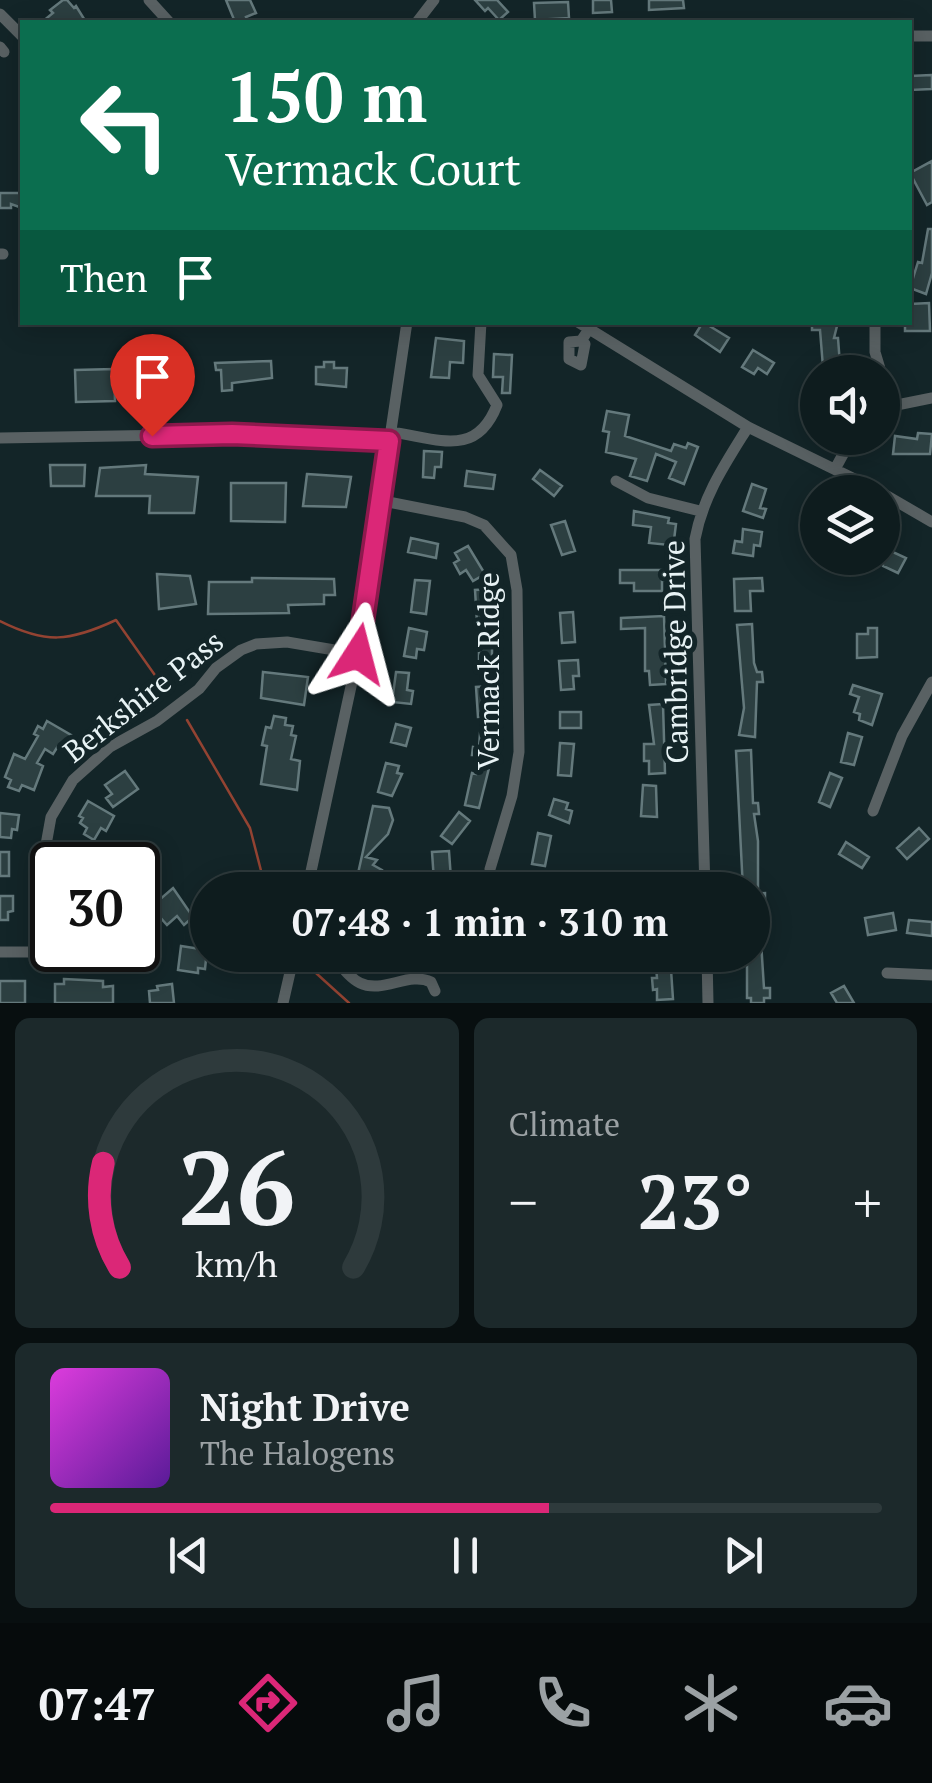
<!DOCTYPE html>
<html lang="en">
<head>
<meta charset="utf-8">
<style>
	body { margin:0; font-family:"PT Serif",serif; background:#1c292b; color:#f1f3f6; height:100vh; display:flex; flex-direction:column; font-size:38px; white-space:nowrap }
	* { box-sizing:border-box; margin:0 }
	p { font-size:32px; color:#9ba1a4 }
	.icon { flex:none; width:55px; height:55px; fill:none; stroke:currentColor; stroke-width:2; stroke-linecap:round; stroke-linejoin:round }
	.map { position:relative; height:1003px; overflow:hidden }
	.details { display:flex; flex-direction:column; gap:15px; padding:15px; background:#080f10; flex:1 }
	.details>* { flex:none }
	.guide { position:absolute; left:20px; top:20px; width:892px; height:305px; border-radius:0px; box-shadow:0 5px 25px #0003,0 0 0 2px #2e3a3c; background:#0b6e4f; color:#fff; overflow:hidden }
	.buttons { position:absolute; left:800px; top:355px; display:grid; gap:20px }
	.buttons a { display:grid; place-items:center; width:100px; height:100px; border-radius:50%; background:#0e1c1e; box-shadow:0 5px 25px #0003,0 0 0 2px #2e3a3c; font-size:50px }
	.speed { position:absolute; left:30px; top:842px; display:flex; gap:20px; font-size:50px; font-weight:700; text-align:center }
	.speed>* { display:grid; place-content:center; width:130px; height:130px; border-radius:50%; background:#0e1c1e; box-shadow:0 5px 25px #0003,0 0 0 2px #2e3a3c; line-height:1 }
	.speed .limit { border:5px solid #111; border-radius:15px; background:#fff; color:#111 }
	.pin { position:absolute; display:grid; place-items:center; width:85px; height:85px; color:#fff; margin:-102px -42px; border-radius:50% 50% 50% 0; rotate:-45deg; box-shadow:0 0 10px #0007 }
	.pin .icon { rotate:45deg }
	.me { position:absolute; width:110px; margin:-55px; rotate:9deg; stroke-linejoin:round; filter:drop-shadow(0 0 8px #0008) }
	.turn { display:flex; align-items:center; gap:35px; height:210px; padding:0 40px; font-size:45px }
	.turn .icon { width:130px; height:130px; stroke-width:2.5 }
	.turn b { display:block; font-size:70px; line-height:85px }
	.then { display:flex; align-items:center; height:95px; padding:0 40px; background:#0003; gap:20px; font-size:38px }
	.big { font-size:75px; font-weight:600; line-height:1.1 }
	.details .card { flex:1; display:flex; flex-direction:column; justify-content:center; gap:15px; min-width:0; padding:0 35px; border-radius:15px; background:#1c292b }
	.details .dial { align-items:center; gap:0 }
	.dial svg { height:260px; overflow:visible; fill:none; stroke:#2e3a3c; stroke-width:7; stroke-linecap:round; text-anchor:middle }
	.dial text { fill:#f1f3f6; stroke:none }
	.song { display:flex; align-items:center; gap:30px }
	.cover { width:120px; height:120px; border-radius:15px; background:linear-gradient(135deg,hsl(300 70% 55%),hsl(270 70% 35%)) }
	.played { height:10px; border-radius:5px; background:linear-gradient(90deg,#db2777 60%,#2e3a3c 60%) }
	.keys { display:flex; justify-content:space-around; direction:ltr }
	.heat { display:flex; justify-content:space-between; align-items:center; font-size:55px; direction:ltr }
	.details .tiles { flex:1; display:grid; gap:15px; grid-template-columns:1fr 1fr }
	.card:last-child { grid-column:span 2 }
	.trip { position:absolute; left:190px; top:872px; width:580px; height:100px; border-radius:50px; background:#0e1c1e; box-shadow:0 5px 25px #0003,0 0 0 2px #2e3a3c; font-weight:600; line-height:100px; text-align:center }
	.menu { display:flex; height:160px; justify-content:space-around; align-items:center; background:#060b0c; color:#9ba1a4 }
	.menu .icon { width:70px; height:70px }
	.menu .selected { color:#db2777 }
	.menu b { font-size:45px; color:#f1f3f6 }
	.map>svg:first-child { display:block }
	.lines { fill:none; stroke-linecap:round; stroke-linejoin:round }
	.stream { stroke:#934332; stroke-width:2.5 }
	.building { fill:#2c3f41; stroke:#64797c; stroke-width:2.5 }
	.minor { stroke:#596163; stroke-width:11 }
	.route-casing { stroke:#8e194d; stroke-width:25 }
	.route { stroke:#db2777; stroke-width:18 }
	.labels { text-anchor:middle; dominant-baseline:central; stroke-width:10; stroke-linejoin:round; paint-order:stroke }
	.street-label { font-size:30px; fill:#e8f3f5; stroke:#132528 }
</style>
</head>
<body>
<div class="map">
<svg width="932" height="1003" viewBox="0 0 932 1003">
	<rect width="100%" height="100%" fill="#132528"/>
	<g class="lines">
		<path class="stream" d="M 0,621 C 46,644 69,642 116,620 L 164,688
			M 187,720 L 250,828 L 266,890
			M 306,964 L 349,1003"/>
	</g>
	<path class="building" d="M 63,0 L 67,0 L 74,8 L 76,6 L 86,22 L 42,22 L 53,13 L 50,10 Z
		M 226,0 L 250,0 L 256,13 L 246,17 L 248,22 L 235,22 Z
		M 475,0 L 497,0 L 508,12 L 499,20 L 488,8 L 485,11 Z
		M 593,0 L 611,0 L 612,12 L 593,13 Z
		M 649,0 L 683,0 L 684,8 L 649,10 Z
		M 568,2 L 569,18 L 535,20 L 534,3 Z
		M 932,75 L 932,89 L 910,90 L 910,76 Z
		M 932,161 L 932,202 L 927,205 L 910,173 Z
		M 0,193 L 22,193 L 22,208 L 11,204 L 11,208 L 0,208 Z
		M 928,229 L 932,229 L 932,273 L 926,294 L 910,288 L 918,262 L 922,263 Z
		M 929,303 L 930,331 L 905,331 L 905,322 L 910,322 L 910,304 Z
		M 703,322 L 729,338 L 720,352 L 695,335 Z
		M 812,322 L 838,322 L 834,338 L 838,338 L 840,365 L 823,367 L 820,330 L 812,330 Z
		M 436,338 L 464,341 L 463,363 L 450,362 L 449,378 L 431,377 Z
		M 753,350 L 774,363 L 767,374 L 758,368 L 754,374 L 742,367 Z
		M 494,354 L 512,355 L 510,393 L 502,393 L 503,377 L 493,377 Z
		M 271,361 L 272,378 L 232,383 L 232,390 L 222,391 L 221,370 L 216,370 L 215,363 Z
		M 185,362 L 189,391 L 144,395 L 143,365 Z
		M 324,362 L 334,362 L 334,368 L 347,368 L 346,387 L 316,384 L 316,367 L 324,367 Z
		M 114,369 L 115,401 L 76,402 L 75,370 Z
		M 818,392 L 818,409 L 805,412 L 801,397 Z
		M 607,411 L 629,415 L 625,436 L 671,451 L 674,444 L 686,448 L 688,443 L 698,447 L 684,484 L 669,478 L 676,462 L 656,454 L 647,481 L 630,476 L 636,459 L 606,452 L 609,432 L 603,431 Z
		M 918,433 L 932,434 L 930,454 L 893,454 L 895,436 L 917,439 Z
		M 424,451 L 442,452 L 441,467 L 435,467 L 434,478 L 423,477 Z
		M 50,465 L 85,465 L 84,486 L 51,486 Z
		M 146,465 L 145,474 L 198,477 L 194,513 L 149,513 L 150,496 L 96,496 L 100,468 Z
		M 540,470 L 562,486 L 554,496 L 533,479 Z
		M 467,471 L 495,475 L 493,489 L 465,486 Z
		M 307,474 L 351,477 L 346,507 L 303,506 Z
		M 231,483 L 286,483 L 285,522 L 231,521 Z
		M 752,484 L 766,489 L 760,508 L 766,509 L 763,518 L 743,511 Z
		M 634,511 L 669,518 L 668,523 L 676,524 L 674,540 L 670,540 L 669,545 L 649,543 L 651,527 L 633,525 Z
		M 565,521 L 575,551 L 562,555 L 551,525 Z
		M 743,529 L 762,532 L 760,546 L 754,545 L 753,556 L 733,553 L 735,541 L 742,542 Z
		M 411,538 L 438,544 L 436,558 L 408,552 Z
		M 468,546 L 485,574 L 473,581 L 466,570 L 460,574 L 454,563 L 459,560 L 455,553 Z
		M 882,547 L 906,558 L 898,573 L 883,566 Z
		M 620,570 L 667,570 L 667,580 L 662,580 L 662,591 L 634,591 L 634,583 L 620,583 Z
		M 157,574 L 190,576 L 196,604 L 159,609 Z
		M 252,578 L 334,579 L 335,595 L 324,595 L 324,604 L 288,605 L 289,613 L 208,614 L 209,582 L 252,582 Z
		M 762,578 L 763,591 L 750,591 L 751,611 L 735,611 L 734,579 Z
		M 415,580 L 430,581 L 426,614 L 411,612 Z
		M 489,589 L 490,621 L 477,622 L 475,590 Z
		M 573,612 L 575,642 L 562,643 L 560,613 Z
		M 664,616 L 666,684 L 650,685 L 649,671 L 645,671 L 645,628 L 621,629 L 621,618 Z
		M 752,624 L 754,663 L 757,672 L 762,672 L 763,682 L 757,682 L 755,737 L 739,735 L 744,708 L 737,625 Z
		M 409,628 L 427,632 L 424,650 L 417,649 L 416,658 L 404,656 Z
		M 868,628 L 877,628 L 877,657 L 857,658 L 857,634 L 868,634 Z
		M 479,636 L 492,636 L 492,666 L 479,666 Z
		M 578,660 L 579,676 L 573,676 L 574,689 L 561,690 L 559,661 Z
		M 263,672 L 308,677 L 304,705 L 261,698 Z
		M 396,672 L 409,673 L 407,690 L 413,691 L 411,704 L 392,702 Z
		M 853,685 L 882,694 L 872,725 L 859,720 L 860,714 L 854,712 L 859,697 L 850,694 Z
		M 490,686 L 492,716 L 478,717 L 476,687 Z
		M 663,704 L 665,773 L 649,774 L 649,761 L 644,761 L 644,744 L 654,744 L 649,705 Z
		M 560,712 L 581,712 L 581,728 L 560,728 Z
		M 274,716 L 286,718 L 285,725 L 293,726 L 291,735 L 296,736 L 291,759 L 300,761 L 297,790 L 261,784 L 267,746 L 262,745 L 266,727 L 271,728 Z
		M 47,721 L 71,735 L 63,749 L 58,746 L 53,754 L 45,749 L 37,763 L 43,766 L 34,790 L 22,785 L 19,791 L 8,787 L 11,780 L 5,777 L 14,754 L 25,759 L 38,736 L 34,734 L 38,726 L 43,729 Z
		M 396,724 L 411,728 L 406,746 L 391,742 Z
		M 480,733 L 494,734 L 493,749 L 499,750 L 498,757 L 492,756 L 479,808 L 465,805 L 472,773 L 476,774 L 478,755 L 472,755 L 473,747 L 479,748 Z
		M 848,733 L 862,737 L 854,765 L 841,762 Z
		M 560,743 L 574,744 L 571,776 L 558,775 Z
		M 751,750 L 753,803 L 758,803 L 759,814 L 754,814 L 758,841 L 758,890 L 743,890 L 736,751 Z
		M 386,763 L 399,766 L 397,773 L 402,774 L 392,796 L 378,792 Z
		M 125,771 L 138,789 L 113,807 L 106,798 L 112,794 L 105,785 Z
		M 830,773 L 842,778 L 830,807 L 819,802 Z
		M 643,785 L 656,786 L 657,817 L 641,816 Z
		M 554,799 L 568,803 L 566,809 L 572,811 L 569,823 L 549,815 Z
		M 88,801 L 114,816 L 106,831 L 101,828 L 94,840 L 84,834 L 87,828 L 80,823 L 83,818 L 79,816 Z
		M 373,806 L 389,808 L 393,820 L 388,834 L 366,857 L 377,860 L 373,865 L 382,870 L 379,878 L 371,875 L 369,888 L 355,887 Z
		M 459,812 L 470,821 L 452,844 L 441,836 Z
		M 0,813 L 19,815 L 17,830 L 12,829 L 11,838 L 0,837 Z
		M 919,828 L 929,839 L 907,859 L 897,848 Z
		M 538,833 L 551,836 L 545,866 L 532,864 Z
		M 846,842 L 869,857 L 862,868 L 839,854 Z
		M 71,844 L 99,850 L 96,865 L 70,865 Z
		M 449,851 L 451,879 L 434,881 L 432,852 Z
		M 0,852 L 9,852 L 9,876 L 0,876 Z
		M 138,882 L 148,885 L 140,914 L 138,914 Z
		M 173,888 L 193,917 L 184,925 L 177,916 L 167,925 L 151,907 Z
		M 765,893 L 765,909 L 752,910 L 752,894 Z
		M 0,896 L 13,896 L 13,911 L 8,912 L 8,920 L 0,920 Z
		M 893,913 L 896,930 L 868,935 L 865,918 Z
		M 909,920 L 932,922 L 932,936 L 907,933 Z
		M 760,926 L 764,988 L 770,988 L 770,998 L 764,998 L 764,1003 L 751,1003 L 751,998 L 747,998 L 747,955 L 752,955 L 752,927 Z
		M 181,946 L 207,950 L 205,969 L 198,968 L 198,973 L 178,970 Z
		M 655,955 L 670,955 L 673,999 L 657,1000 L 657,989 L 653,990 L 652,978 L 657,978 Z
		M 64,979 L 103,981 L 103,987 L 113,986 L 113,1003 L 55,1003 L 55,984 L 64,984 Z
		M 0,981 L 25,981 L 25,1003 L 0,1003 Z
		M 172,984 L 174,1003 L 150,1003 L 149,991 L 158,990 L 157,986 Z
		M 844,986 L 854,1003 L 837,1003 L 831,993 Z"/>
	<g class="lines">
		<path class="minor" d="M 149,0 L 169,22
			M 0,14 L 22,36
			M 417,22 L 434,0
			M 910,36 L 932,36
			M 0,47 L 4,52
			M 0,254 L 3,254
			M 578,322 L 748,427 L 881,492
			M 875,322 L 875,352 L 881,372
			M 581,341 L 585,344 L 581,365 L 569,359 L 569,342 L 581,341 L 589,329
			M 882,379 L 890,404
			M 882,408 L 932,398
			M 391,432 C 437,438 476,459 497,405 L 478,375 L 481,322
			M 0,438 L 232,434 L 389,441
			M 835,469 L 852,438
			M 616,481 L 648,498 L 700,511
			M 882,493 L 932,522
			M 383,501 L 465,517 L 484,525 L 511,555 L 517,590 L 519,752 L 512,796 L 490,869
			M 873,811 L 902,736 L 932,682
			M 307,890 L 358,654 L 407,322
			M 705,890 L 695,539 C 703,496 725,464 748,427
			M 45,951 L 44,856 L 51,817 L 73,780 L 110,747 L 157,721 L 199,689 L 216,668 L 241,650 L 256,644 L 287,642 L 358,654
			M 0,952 L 133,952
			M 332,955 C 340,964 349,978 360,983 C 383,994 409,971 431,982 L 435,991
			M 707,955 L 708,1003
			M 887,973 L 932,975
			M 283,1003 L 294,955"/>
	</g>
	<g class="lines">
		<defs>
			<path id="route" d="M 152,436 L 232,434 L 389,441 L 358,654"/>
		</defs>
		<use href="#route" class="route-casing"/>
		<use href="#route" class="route"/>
	</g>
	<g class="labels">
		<g class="street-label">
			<text transform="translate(675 652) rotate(-91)">Cambridge Drive</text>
			<text transform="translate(488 671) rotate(-90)">Vermack Ridge</text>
			<text transform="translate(143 696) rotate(-38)">Berkshire Pass</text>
		</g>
	</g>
</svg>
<div class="buttons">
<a><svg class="icon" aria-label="sound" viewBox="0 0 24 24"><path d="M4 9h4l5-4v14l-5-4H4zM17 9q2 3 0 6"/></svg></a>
<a><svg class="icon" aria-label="layers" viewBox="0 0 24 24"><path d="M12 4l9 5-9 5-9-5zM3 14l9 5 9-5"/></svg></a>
</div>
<div class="speed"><div class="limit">30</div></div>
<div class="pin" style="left:152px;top:436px;background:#d93025"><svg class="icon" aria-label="arrive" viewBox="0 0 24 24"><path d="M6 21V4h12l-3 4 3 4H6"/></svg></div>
<svg class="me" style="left:358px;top:654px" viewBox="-20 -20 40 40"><path d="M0-17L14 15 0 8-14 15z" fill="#db2777" stroke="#fff" stroke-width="4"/></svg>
<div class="trip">07:48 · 1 min · 310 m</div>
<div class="guide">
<div class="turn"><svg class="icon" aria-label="left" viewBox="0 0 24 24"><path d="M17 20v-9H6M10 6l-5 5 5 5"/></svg><div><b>150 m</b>Vermack Court</div></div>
<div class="then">Then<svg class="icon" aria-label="arrive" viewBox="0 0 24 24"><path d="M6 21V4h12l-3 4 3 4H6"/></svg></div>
</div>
</div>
<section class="details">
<div class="tiles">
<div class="card dial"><svg viewBox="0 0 100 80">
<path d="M14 69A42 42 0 1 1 86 69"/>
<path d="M14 69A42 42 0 0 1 9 37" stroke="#db2777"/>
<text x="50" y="56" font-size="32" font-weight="700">26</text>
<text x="50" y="72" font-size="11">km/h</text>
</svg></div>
<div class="card"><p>Climate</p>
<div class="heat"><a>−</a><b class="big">23°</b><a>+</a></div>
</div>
<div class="card">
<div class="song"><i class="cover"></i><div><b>Night Drive</b><p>The Halogens</p></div></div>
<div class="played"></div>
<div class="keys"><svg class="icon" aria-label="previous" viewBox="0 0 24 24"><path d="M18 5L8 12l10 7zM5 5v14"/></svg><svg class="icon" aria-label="pause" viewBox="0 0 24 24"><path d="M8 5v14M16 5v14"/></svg><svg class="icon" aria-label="next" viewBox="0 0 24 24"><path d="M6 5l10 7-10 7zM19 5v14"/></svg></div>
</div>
</div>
</section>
<nav class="menu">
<b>07:47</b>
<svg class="icon selected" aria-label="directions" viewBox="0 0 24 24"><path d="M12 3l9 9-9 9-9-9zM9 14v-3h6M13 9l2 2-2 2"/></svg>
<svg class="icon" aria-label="music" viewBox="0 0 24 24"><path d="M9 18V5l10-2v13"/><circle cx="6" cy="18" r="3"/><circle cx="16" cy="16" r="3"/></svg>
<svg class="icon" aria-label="phone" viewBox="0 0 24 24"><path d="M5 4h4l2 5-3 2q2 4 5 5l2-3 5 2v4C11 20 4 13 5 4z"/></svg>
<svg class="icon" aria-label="climate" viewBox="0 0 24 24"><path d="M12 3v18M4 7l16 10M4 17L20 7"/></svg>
<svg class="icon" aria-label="car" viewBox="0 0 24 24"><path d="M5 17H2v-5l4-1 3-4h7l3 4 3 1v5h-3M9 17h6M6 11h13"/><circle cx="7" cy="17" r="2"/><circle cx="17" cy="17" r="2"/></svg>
</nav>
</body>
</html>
